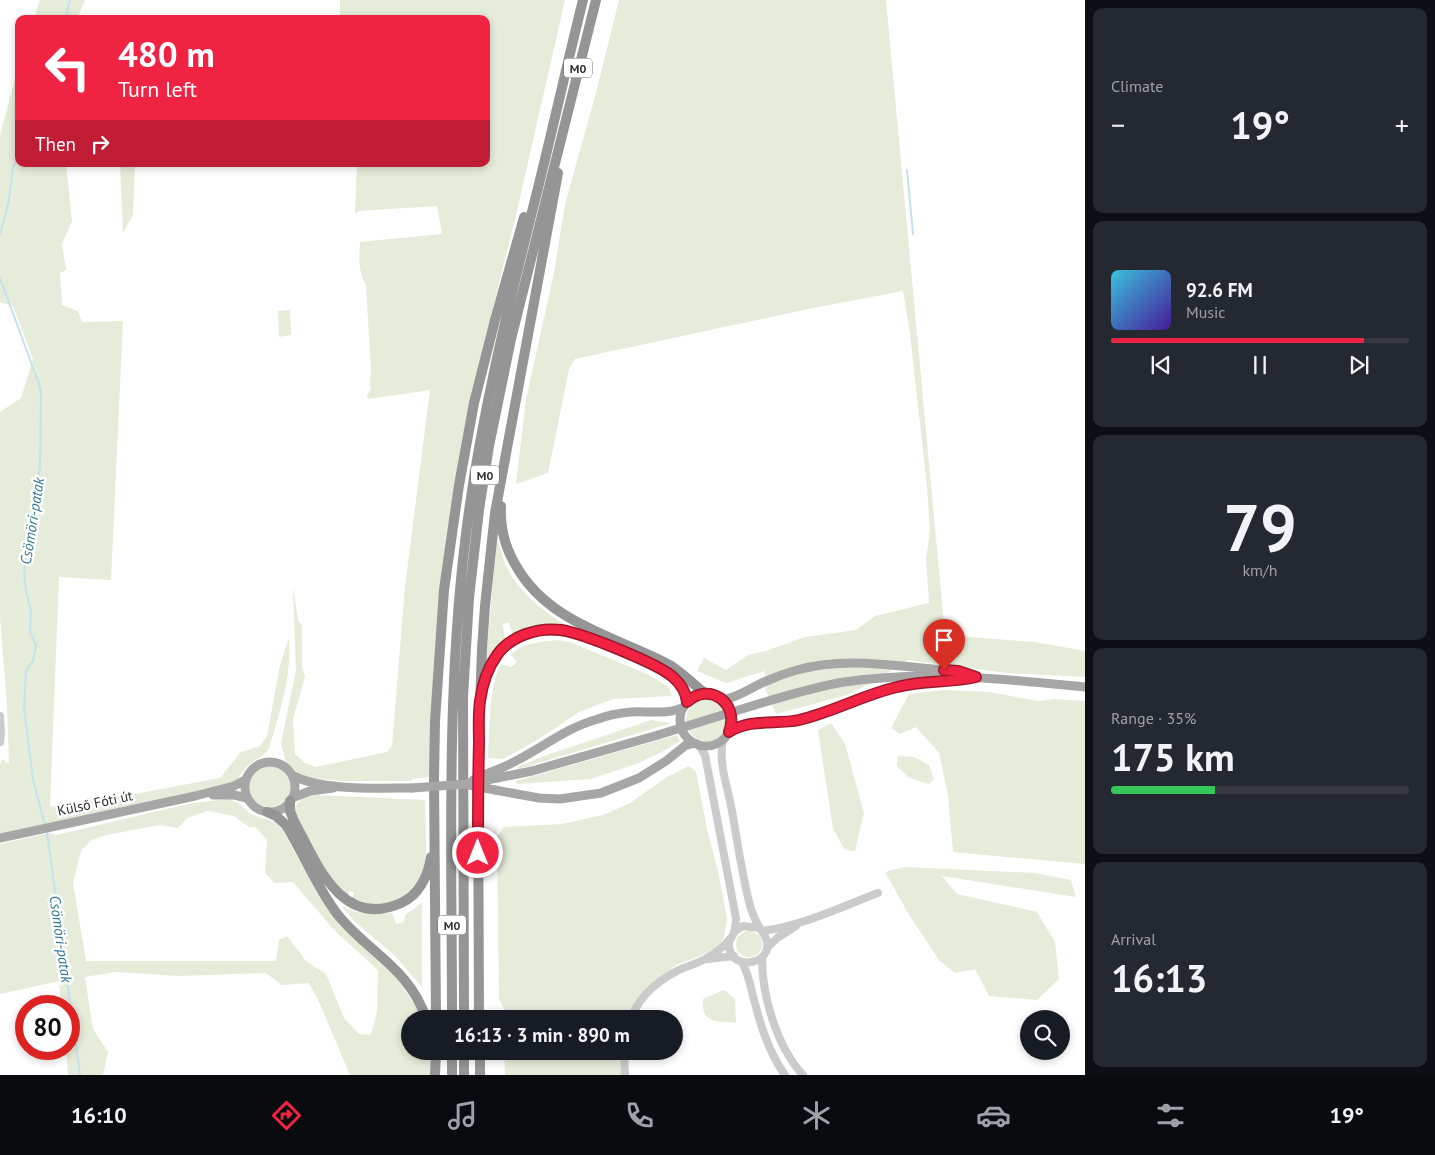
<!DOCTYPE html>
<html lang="en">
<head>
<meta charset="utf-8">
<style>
	body { margin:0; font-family:"PT Sans",sans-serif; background:#242831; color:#f1f3f6; height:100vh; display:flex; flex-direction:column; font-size:19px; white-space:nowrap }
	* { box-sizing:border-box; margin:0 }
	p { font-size:16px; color:#9ea1a6 }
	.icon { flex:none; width:28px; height:28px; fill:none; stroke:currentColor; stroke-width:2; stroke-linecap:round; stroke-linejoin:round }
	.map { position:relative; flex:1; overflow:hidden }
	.side { display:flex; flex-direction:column; gap:8px; padding:8px; background:#0d0f14; width:350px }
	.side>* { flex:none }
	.top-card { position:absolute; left:15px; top:15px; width:475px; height:152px; border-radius:10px; box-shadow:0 2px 8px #0003; background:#f12343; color:#fff; overflow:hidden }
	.buttons { position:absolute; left:1020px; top:1010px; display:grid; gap:10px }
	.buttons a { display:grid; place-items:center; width:50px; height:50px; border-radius:50%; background:#171b24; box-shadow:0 2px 8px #0003; font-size:25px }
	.speed { position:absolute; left:15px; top:995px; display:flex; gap:10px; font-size:25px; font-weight:700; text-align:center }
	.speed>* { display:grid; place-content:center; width:65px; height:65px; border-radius:50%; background:#171b24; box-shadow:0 2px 8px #0003; line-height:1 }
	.speed .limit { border:8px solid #d22; background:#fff; color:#111 }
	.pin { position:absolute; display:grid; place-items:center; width:42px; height:42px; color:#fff; margin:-51px -21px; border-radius:50% 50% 50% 0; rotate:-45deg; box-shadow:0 0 5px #0007 }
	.pin .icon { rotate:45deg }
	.me { position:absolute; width:55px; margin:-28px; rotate:0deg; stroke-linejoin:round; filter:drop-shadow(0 0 4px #0008) }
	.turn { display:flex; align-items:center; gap:18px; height:105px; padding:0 20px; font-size:22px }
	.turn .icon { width:65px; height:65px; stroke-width:2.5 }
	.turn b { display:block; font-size:35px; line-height:42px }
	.then { display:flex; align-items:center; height:48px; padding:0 20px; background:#0003; gap:10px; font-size:19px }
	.big { font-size:38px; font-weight:600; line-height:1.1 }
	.side .widget { flex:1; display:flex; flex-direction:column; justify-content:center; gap:8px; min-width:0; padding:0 18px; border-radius:10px; background:#242831 }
	.side .dial { align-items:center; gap:0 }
	.dial b { font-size:65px; line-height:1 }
	.song { display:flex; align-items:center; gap:15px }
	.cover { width:60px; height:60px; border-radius:8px; background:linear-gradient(135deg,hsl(190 70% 55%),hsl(260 70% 35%)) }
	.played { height:5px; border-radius:2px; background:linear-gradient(90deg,#f12343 85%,#363941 85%) }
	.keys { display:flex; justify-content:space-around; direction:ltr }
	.heat { display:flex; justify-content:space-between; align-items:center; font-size:28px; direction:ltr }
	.charge { height:8px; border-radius:4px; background:linear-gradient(90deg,#34c759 35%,#363941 0) }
	.trip { position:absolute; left:401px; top:1010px; width:282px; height:50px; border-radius:25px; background:#171b24; box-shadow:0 2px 8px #0003; font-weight:600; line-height:50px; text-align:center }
	.menu { display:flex; height:80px; justify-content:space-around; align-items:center; background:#090b0e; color:#9ea1a6 }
	.menu .icon { width:35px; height:35px }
	.menu .on { color:#f12343 }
	.menu b { font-size:22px; color:#f1f3f6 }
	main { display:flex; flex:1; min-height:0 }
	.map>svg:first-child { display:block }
	.green { fill:#e5ecda; fill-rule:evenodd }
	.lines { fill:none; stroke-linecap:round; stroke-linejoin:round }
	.stream { stroke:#c5e1ee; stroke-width:2 }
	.minor { stroke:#cbcbcb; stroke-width:8 }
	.major { stroke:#a6a6a6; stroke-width:9 }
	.highway { stroke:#959595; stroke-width:10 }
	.major-bridge { stroke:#a6a6a6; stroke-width:9 }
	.route-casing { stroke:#9d172c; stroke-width:12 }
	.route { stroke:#f12343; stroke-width:9 }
	.labels { text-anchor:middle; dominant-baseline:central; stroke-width:5; stroke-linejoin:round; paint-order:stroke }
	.shield { fill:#fff; stroke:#6d6d6d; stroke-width:1 }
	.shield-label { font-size:12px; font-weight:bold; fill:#2e2e2e }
	.street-label { font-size:14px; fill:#2e2e2e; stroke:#fff }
	.water-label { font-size:15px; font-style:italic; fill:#367895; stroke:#fff }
</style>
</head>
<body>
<main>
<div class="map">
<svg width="1085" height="1075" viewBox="0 0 1085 1075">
	<rect width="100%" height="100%" fill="#fff"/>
	<path class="green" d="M 40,0 L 85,0 L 77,19 L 34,19 Z
		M 340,0 L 565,0 L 517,211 L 470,401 L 454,484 L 436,634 L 430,777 L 412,779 L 412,781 L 341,781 L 311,778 L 301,776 L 286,762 L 281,743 L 296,670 L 293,587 L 298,620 L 302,626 L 302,666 L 305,677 L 293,719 L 295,754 L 305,763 L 316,767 L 387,752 L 392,746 L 405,587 L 430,390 L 368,399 L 367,396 L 371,389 L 370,383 L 371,371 L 366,285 C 358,272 359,257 360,242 L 442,234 L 437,206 L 359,211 L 355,214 L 357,164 L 486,164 L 486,19 L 340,19 Z
		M 619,0 L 886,0 L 945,635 L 1035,642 L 1085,651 L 1085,677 L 1008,673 L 908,660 L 873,682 L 847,695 L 776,714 L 766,691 L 765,671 L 726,683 L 697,671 L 704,658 L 726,670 L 748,655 L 766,651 L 805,637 L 856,630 L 875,616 L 929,603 L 926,559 L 930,532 L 927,486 L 910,334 L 903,291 L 813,308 L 575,359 L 569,369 L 548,473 L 516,484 L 526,399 L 554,273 L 565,204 L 596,93 Z
		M 19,64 L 19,164 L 66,164 L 72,221 L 62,244 L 66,270 L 60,273 L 62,305 L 78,311 L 82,322 L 123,321 L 111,580 L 59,577 L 50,807 L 96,798 L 135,794 L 220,778 L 241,752 L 260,746 L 267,736 L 280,665 L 289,638 C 292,676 280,712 269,748 C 264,757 257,758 250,764 C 243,769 240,778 233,783 L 0,834 L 0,765 L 2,759 L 9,764 L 7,705 L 0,617 L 0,412 L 21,398 L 33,359 L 13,306 L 0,302 L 0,135 Z
		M 120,164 L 135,164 L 133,215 L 123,233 Z
		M 290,310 L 291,335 L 279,337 L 278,311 Z
		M 497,537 C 500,546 502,555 505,564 C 518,592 542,611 568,626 L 543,627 L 513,636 L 509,622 L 503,624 L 505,641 L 486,662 Z
		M 558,640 L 570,642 L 649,675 L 669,687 L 672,696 L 613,699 L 579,712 L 537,740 L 503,759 L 488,758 C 490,731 488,688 501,664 L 511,667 L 517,662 L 511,655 C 522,642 542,642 558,640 Z
		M 944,690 L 989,692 L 1038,701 L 1055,699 L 1085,701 L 1085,864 L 953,852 L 948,795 L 939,753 L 916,727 L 900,734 L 891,728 L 909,694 Z
		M686 720a21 21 0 1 1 42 0a21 21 0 1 1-42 0Z
		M 651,720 L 672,723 L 519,769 L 517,767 L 547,755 Z
		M 831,723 L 845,744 L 864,813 L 855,851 L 845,850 L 833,829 L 818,730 Z
		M 677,735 L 680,741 L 660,753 L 636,764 L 590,779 L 517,784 L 516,781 Z
		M 898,756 L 914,757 L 929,765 L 934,779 L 929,784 L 909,778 L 897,766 Z
		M249 786a21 21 0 1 1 42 0a21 21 0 1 1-42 0Z
		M 689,766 L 696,772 L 707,829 L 718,871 L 727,919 L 724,938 L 713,951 L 676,965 L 644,992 L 628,1019 L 508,1019 L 508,1016 L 499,999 L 497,837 L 504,827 L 562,824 L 603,815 L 630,803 L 667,777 Z
		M 314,795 L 425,800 C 425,818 427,837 426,855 C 424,877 409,898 387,904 C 376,906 363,902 352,899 L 354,893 L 350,891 L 347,895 L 343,895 L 316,856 L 294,815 C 295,801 302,798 314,795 Z
		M 230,799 L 241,805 L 249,813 L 261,818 L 273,821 L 282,829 L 316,891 L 339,924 L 398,980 L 424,1019 L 410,1019 L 410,1051 L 429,1051 L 431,1075 L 350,1075 L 320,1004 L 309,983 L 282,985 L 266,973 L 179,976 L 116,972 L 85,977 L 93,1029 L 108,1052 L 103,1075 L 68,1075 L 66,1049 L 69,1049 L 69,1006 L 61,1006 L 59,981 L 0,994 L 0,844 L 49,833 L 56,835 L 192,803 ZM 208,811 L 234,816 L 249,827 L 256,827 L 267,840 L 265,873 L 275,883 L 293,882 L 334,930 L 378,970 L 377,1012 L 371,1035 L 359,1034 L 344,1018 L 326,974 L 306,961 L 287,936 L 279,940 L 276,961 L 86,961 L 73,883 L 81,851 L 91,840 L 106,835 L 160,825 L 178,828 L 187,818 Z
		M 905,867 L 1035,873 L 1071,880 L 1076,897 L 942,876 L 957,894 L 1037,912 L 1055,942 L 1059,979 L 1037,1000 L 989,996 L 975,969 L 955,973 L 939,960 L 908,913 L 885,872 Z
		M 422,903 L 422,987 L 394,955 L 354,921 L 341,905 C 355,915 375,914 392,913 L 396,924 L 404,922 L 405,915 Z
		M736 944a13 13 0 1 1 26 0a13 13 0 1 1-26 0Z
		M 724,990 L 735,999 L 736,1023 C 716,1021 701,1024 703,999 Z
		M 504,1051 L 620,1051 L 622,1075 L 505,1075 Z"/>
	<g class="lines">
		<path class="stream" d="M 65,19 L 70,0
			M 907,170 L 913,234
			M 0,235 L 9,200 L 13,167 L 19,156
			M 0,278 L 39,384 L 41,394 L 40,467 L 24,573 L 26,592 L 31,610 L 30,632 L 36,645 L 33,661 L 26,671 L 24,707 L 33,780 L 45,825
			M 47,833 L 80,1075"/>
		<path class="minor" d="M 0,716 L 1,733 L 0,742
			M 698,744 L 705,755 L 736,918 C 736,922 735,928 734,933 C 732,937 730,939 729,943 C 728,976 783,963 763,933 C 758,926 754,918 751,909 C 742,877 738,844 732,811 C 728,787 718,764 723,740
			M 762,931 C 802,926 841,907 878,893
			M 734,932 L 743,926 L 759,928
			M 767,948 L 777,938 L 796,926
			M 762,958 C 762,996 777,1047 803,1075
			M 708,959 L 734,956
			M 742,962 C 750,977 751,991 756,1007 C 762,1031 770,1054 785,1075
			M 631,1019 C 638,998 657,982 675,972 C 685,966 698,964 707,958 C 717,953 724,946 731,938
			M 624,1051 L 625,1075"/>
		<path class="major" d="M680 720a26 26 0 1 1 52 0a26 26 0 1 1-52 0Z
			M 722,700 C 739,697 750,688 764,682 C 775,677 786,673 797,670 C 850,655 903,668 957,671
			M 755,705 C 785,696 814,687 844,682 C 924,670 1005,679 1085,687
			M 729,732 C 749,719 774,724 797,720 C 821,716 843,704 865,696 C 887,688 911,682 933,682
			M245 787a25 25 0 1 1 50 0a25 25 0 1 1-50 0Z
			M 499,769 C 534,755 561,729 598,719 C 608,715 620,713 631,712 C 649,711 668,715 684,707
			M 292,775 C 320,791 379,788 412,788
			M 497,778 L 532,771 L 658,735
			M 495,790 L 539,798 L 560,799 L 601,793 L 639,778 L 666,761 L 686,745 L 695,743
			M 213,795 L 234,795 L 247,798
			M 292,798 L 310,791 L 333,788
			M 0,838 L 195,796 L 234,786 L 245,780"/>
		<path class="highway" d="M 501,506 C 500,526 505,547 515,564 C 546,621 610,635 664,662 C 680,669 692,684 706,694
			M 484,684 C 488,668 495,655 508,644 C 539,619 578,633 610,647 C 627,654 644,661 660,669 C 673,677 685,686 687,702
			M 290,801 L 290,811 L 294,821 C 316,862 341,930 401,903 C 419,895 428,876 431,857
			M 267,812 L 276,816 L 286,825 C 304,854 317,888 338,915 C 368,952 411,970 426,1019
			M 436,1019 L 434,778 L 435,721 L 444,590 L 459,485 L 474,403 L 495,320 L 524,217
			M 452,1019 C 452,860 446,700 465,542 C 479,423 508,307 537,192 C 553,128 567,64 583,0
			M 464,1019 L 463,697 L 469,598 L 479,510 L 489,446 L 511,339 L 596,0
			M 479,1019 L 478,764 L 482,649 L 485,606 L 495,513 L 558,173
			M 464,1051 L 464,1075
			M 480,1051 L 480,1075
			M 435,1075 L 436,1051
			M 452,1075 L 452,1051"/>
		<path class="major-bridge" d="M 658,735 L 755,705
			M 473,780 L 481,776 L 499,769
			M 469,785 L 495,790
			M 412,788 L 466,784 L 497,778"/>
	</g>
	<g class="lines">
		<defs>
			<path id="route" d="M 478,853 C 478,817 478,780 479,743 C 479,730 478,715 480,701 C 482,686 487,669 497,655 C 510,636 538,627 561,630 C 582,633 657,663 673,677 C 681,684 686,692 687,702 C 709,681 740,703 729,732 C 751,718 776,725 799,720 C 833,712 863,695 897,687 C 923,680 950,683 976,677 L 958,671 L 944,670"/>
		</defs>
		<use href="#route" class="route-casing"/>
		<use href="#route" class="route"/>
	</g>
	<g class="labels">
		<g class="shield">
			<rect x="564" y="58.5" width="28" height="19" rx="4"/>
			<rect x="471" y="465.5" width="28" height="19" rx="4"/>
			<rect x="438" y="915.5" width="28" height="19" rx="4"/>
		</g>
		<g class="shield-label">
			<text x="578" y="68">M0</text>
			<text x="485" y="475">M0</text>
			<text x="452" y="925">M0</text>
		</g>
		<g class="street-label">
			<text transform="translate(95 803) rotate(-12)">Külső Fóti út</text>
		</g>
		<g class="water-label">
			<text transform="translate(32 521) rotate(-81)">Csömöri-patak</text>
			<text transform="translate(61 939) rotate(82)">Csömöri-patak</text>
		</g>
	</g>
</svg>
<div class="buttons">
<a><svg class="icon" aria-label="search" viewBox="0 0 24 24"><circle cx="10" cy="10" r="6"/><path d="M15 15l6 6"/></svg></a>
</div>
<div class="speed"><div class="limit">80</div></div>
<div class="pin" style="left:944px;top:670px;background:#d93025"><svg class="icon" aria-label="arrive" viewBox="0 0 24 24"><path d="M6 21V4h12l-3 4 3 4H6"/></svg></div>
<svg class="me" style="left:478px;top:853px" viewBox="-20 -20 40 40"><circle r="17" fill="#f12343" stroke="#fff" stroke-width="3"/><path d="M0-11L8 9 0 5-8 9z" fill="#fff"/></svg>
<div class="trip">16:13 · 3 min · 890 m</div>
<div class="top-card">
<div class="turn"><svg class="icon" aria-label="left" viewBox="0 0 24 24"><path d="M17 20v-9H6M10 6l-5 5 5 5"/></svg><div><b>480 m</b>Turn left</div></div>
<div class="then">Then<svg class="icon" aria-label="right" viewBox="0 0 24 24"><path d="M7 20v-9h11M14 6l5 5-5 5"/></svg></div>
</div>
</div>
<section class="side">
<div class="widget"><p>Climate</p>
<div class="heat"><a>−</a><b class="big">19°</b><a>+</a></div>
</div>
<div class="widget">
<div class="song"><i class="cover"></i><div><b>92.6 FM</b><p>Music</p></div></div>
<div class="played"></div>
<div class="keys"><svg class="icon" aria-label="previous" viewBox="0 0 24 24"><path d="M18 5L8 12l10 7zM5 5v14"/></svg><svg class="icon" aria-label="pause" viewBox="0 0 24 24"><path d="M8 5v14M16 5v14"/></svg><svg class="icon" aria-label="next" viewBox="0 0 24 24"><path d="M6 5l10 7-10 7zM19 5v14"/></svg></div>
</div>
<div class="widget dial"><b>79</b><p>km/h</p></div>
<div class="widget"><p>Range · 35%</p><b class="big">175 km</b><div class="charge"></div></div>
<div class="widget"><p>Arrival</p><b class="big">16:13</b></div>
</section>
</main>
<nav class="menu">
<b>16:10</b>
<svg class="icon on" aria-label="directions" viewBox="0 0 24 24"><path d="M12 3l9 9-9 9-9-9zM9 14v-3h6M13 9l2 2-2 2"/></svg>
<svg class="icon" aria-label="music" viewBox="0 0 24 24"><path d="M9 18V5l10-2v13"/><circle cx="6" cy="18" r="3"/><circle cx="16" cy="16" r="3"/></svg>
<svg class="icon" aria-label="phone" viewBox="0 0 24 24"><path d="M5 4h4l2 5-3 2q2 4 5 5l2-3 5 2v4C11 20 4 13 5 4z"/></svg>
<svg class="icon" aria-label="climate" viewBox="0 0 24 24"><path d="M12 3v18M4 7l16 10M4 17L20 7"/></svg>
<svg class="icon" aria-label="car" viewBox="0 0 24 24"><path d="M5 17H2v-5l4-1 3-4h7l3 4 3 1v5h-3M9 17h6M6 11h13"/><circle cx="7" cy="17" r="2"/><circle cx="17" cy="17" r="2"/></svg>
<svg class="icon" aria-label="filters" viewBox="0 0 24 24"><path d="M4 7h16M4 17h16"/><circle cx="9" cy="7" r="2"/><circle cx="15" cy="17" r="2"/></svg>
<b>19°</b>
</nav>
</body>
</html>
